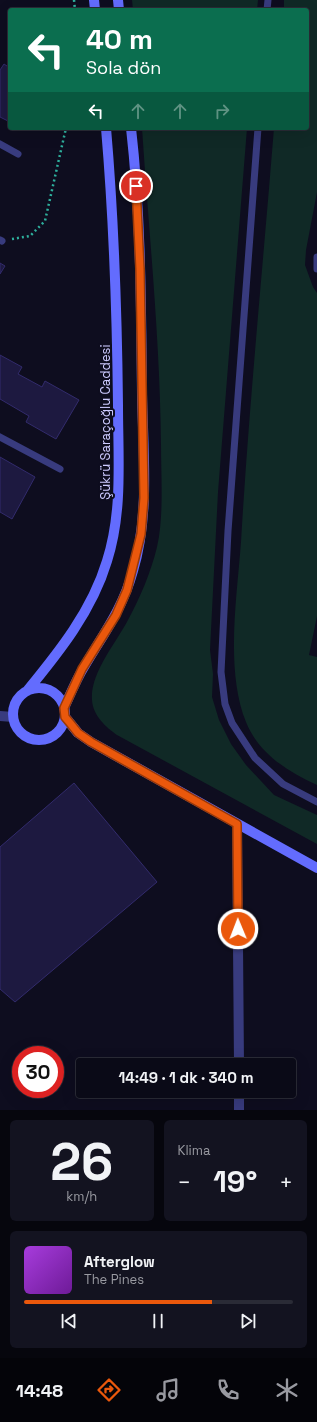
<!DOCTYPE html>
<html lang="tr">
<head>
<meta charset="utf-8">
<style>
	body { margin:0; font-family:"Space Grotesk",sans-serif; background:#131320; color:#f1f3f6; height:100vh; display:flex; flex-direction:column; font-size:15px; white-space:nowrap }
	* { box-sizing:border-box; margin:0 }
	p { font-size:13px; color:#999aa1 }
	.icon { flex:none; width:22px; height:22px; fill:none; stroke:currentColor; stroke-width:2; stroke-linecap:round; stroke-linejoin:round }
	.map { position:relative; height:1110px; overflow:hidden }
	.details { display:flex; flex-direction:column; gap:10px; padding:10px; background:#06060d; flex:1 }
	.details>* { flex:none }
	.hud { position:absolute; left:8px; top:8px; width:301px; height:122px; border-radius:4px; box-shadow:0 4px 16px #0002,0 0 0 1px #2a2b36; background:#0b6e4f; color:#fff; overflow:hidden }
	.speed { position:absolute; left:12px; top:1046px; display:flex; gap:8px; font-size:20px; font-weight:700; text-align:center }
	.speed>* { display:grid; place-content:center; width:52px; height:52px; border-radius:50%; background:#0a0a17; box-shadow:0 4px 16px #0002,0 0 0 1px #2a2b36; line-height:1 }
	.speed .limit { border:6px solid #d22; background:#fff; color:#111 }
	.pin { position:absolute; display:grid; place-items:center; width:34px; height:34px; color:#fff; margin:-17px; border:2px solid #fff; border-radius:50%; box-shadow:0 1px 4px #0007 }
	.me { position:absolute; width:44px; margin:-22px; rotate:359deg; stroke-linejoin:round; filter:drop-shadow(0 0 3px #0008) }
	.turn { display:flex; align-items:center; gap:14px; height:84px; padding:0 12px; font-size:18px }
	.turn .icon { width:52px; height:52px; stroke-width:2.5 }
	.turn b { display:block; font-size:28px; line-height:34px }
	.lanes { display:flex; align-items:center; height:38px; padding:0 12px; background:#0003; justify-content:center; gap:20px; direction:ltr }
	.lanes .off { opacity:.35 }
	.big { font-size:30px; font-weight:700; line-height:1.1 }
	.details .tile { flex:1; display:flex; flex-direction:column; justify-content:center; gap:6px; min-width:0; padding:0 14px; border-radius:6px; background:#131320 }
	.details .dial { align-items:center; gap:0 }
	.dial b { font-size:52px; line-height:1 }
	.song { display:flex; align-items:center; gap:12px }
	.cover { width:48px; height:48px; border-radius:6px; background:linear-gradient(135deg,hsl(280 70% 55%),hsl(280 70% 35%)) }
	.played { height:4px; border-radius:2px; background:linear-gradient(90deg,#ea580c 70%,#2a2b36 70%) }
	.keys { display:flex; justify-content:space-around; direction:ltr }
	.heat { display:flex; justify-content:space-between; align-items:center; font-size:22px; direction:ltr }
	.details .tiles { flex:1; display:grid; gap:10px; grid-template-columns:1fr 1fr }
	.tile:last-child { grid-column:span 2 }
	.trip { position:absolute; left:76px; top:1058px; width:220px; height:40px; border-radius:4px; background:#0a0a17; box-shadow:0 4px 16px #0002,0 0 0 1px #2a2b36; font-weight:700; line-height:40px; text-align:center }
	.tabs { display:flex; height:64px; justify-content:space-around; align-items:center; background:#040409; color:#999aa1 }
	.tabs .icon { width:28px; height:28px }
	.tabs .on { color:#ea580c }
	.tabs b { font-size:18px; color:#f1f3f6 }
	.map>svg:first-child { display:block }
	.green { fill:#102926 }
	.building { fill:#1d1940; stroke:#322b6c }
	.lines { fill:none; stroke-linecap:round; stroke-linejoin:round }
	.path { stroke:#2eb09d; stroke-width:2.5; stroke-dasharray:2 3; stroke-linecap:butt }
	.lane { stroke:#383b7e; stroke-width:7 }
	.street { stroke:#383b7e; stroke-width:10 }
	.secondary { stroke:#636cfe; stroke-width:10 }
	.route-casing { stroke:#983908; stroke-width:10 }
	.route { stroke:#ea580c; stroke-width:7 }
	.labels { text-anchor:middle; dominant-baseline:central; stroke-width:4; stroke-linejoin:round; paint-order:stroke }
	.street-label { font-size:13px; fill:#cdcbff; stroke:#0e0d1f }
</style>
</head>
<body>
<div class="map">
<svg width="317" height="1110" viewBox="0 0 317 1110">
	<rect width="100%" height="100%" fill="#0e0d1f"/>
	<path class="green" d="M 132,0 L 258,0 L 257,10 L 133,10 Z
		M 284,0 L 317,0 L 317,192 L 306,250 L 305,265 L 313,287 L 317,293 L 317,616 L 309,655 L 317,657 L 317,785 C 287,771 259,754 246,722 C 225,670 237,597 241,542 C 249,404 263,266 274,128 L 307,128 L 307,10 L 284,10 Z
		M 142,128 L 247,128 L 218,492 L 210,650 L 213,674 L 212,697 L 219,720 L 231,744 L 246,765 L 274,795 L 317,815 L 317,844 L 117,735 C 106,727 93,716 92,700 C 90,673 116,643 128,620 C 140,598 151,572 157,547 C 164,517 161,476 161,445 C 160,339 149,234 142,128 Z"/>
	<path class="building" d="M 4,64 L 10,68 L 10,122 L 0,117 L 0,70 Z
		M 0,263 L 5,266 L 0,274 Z
		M 0,355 L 22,367 L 18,374 L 42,387 L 45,381 L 79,400 L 56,439 L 26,422 L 29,416 L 0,399 Z
		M 0,457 L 35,477 L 12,519 L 0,512 Z
		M 74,783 L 157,882 L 15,1002 L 0,989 L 0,847 Z"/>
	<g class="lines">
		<path class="path" d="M 74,0 L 75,10
			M 12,239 L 30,236 L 45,221 L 66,128"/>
		<path class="lane" d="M 267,10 L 268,0
			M 258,128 L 228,531 L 221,672 L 225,704 L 232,723 L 255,758 L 283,784 L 317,802
			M 0,144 L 18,154
			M 0,240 L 2,241
			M 317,257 L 317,269
			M 0,437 L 60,469"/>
		<path class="street" d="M 0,716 L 13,717
			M 237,824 L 239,1065
			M 239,1091 L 239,1110"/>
		<path class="secondary" d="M 94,0 L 95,10
			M 118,0 L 119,10
			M13 714a26 26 0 1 1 52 0a26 26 0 1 1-52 0Z
			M 27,691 C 59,652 92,611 107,561 C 123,511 118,458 118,405 C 117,313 114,221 106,128
			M 64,708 C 70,695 76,680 84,667 C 104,633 122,610 133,571 C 150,514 143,452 142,394 C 141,305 141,216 131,128
			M 65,717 L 78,733 L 91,742 L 317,868"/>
	</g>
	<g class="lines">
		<defs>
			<path id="route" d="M 136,186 L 140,269 L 144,498 L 141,534 L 127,590 L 116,615 L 82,669 L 64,708 L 65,717 L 70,723 L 78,733 L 91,742 L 237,824 L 238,929"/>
		</defs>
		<use href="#route" class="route-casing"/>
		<use href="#route" class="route"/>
	</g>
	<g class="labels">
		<g class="street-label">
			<text transform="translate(105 422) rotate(-90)">Şükrü Saraçoğlu Caddesi</text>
		</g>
	</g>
</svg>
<div class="speed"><div class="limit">30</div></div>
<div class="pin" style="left:136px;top:186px;background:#d93025"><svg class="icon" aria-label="arrive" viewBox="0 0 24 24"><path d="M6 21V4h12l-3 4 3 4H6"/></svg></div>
<svg class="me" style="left:238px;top:929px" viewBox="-20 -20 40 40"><circle r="17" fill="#ea580c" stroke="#fff" stroke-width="3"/><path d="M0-11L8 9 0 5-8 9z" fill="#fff"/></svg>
<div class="trip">14:49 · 1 dk · 340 m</div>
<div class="hud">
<div class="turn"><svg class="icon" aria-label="left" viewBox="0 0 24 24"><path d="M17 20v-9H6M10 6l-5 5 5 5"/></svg><div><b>40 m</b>Sola dön</div></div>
<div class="lanes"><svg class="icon" aria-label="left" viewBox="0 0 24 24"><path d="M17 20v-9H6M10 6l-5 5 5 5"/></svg><svg class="icon off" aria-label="ahead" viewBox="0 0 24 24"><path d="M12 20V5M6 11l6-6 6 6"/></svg><svg class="icon off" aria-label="ahead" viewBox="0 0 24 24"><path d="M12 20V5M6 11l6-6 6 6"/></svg><svg class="icon off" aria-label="right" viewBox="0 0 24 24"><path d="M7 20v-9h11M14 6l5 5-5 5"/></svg></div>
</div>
</div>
<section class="details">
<div class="tiles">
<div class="tile dial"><b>26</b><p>km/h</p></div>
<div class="tile"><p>Klima</p>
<div class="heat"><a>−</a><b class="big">19°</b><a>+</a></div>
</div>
<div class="tile">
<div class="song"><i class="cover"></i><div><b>Afterglow</b><p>The Pines</p></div></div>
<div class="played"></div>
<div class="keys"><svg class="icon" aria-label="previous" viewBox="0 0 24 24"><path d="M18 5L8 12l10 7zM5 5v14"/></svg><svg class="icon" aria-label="pause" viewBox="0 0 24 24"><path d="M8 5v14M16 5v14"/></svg><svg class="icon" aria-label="next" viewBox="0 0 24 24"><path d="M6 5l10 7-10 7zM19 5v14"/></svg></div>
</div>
</div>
</section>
<nav class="tabs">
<b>14:48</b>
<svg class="icon on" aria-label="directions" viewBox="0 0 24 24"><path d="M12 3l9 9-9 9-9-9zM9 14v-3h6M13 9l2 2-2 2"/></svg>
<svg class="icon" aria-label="music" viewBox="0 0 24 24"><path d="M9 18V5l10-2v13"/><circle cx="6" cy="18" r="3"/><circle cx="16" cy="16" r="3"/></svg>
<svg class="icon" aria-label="phone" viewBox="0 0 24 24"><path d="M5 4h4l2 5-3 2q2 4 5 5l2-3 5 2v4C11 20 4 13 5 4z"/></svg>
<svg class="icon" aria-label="climate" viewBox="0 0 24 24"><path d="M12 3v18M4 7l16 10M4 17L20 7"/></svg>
</nav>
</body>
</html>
